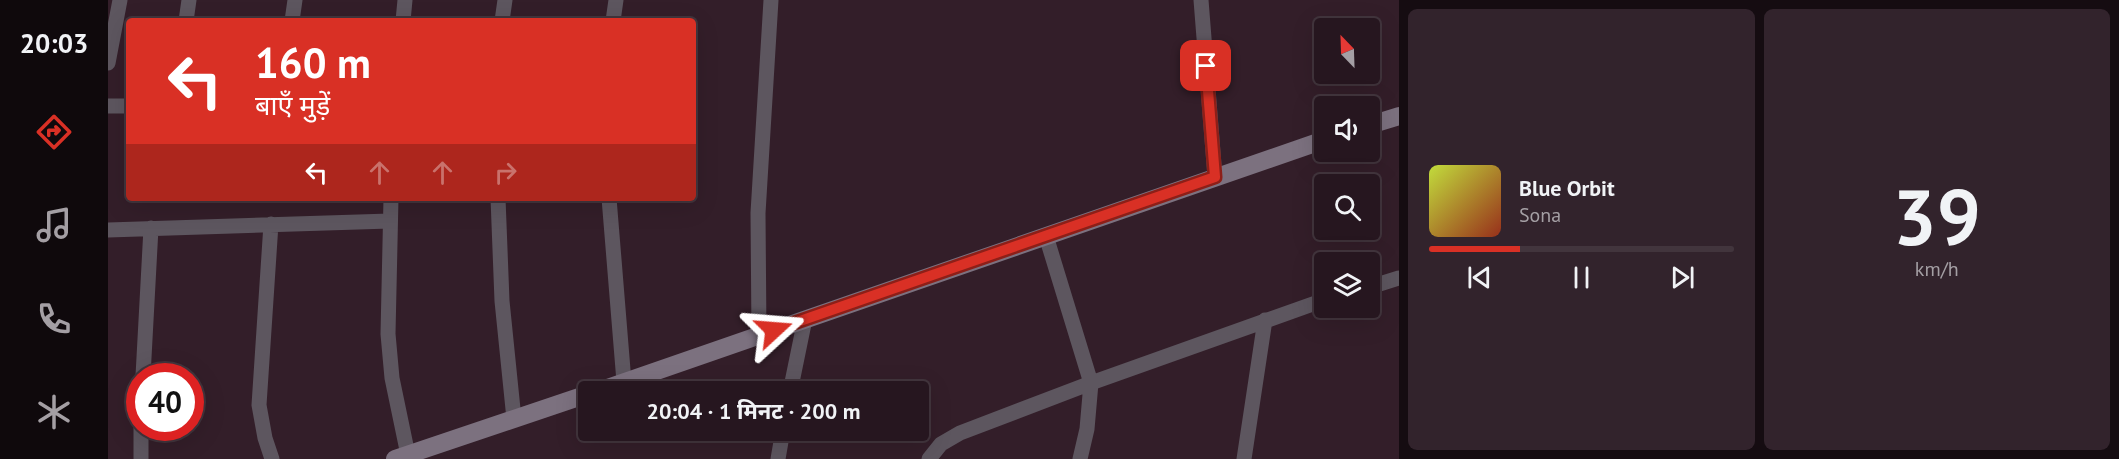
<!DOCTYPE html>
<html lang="hi">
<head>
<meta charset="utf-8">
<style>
	body { margin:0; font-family:"PT Sans","Noto Sans Devanagari",sans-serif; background:#32232c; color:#f1f3f6; height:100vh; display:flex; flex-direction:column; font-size:22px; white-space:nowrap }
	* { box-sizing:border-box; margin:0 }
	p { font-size:20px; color:#a49fa4 }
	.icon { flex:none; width:33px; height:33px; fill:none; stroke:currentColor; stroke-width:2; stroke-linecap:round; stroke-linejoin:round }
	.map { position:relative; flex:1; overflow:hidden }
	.details { display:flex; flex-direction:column; gap:9px; padding:9px; background:#150c11; width:720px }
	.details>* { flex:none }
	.guide { position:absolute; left:18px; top:18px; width:570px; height:183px; border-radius:6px; box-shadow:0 6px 24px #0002,0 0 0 2px #42353d; background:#d93025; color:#fff; overflow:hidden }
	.needle { width:39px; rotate:337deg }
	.controls { position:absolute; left:1206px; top:18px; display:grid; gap:12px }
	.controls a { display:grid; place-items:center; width:66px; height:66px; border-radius:6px; background:#26161f; box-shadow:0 6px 24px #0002,0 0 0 2px #42353d; font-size:30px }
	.speed { position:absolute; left:18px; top:363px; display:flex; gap:12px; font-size:30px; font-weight:700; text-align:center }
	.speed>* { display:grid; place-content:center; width:78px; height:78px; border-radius:50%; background:#26161f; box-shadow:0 6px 24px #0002,0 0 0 2px #42353d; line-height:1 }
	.speed .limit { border:9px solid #d22; background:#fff; color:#111 }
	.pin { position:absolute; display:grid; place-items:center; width:51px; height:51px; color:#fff; margin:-26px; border-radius:12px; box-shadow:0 3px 9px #0006 }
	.me { position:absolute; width:66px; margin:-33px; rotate:71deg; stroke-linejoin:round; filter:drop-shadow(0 0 4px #0008) }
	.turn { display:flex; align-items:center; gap:21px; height:126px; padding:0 30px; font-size:27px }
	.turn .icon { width:78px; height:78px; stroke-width:2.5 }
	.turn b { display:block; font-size:42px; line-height:51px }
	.lanes { display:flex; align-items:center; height:57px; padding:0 30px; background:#0003; justify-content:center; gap:30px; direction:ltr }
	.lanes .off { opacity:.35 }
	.details .tile { flex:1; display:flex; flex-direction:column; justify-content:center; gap:9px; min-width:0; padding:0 21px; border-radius:9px; background:#32232c }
	.details .dial { align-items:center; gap:0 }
	.dial b { font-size:78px; line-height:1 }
	.song { display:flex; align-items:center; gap:18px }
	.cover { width:72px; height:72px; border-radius:9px; background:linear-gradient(135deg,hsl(70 70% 55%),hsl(10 70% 35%)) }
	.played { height:6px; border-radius:3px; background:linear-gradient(90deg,#d93025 30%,#42353d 30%) }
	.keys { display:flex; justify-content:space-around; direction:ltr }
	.details .tiles { flex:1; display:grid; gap:9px; grid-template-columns:repeat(2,1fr) }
	.trip { position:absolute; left:470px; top:381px; width:351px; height:60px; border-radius:6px; background:#26161f; box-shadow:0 6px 24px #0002,0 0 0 2px #42353d; font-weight:700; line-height:60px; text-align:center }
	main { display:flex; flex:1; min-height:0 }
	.tab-bar { display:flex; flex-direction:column; width:108px; justify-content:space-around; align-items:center; background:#0f090c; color:#a49fa4 }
	.tab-bar .icon { width:42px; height:42px }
	.tab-bar .current { color:#d93025 }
	.tab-bar b { font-size:27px; color:#f1f3f6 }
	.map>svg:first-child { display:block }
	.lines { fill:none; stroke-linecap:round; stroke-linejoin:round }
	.street { stroke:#5d565f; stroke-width:15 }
	.secondary { stroke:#7c717f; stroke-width:18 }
	.route-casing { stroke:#8d1f18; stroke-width:15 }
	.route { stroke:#d93025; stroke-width:10 }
</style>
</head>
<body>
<main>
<nav class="tab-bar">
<b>20:03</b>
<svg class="icon current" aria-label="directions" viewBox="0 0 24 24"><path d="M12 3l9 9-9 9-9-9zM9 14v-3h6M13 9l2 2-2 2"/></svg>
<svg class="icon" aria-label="music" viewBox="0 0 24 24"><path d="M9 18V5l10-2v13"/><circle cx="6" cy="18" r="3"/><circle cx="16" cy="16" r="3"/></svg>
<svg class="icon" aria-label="phone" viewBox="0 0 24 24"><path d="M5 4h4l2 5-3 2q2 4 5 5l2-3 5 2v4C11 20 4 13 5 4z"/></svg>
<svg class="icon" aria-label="climate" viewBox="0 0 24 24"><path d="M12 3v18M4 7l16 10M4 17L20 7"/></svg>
</nav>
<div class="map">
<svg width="1291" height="459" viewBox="0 0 1291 459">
	<rect width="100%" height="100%" fill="#331e29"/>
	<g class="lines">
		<path class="street" d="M 1093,0 L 1107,177
			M 78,21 L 81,0
			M 184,21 L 187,0
			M 295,21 L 297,0
			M 394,21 L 397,0
			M 505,21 L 508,0
			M 0,63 L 12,0
			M 0,106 L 21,106
			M 283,198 L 280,334 L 284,378 L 300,455
			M 390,198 L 394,301 L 406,419
			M 501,198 L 516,382
			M 163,224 L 151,405 L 157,438 L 164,459
			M 0,230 L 282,221
			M 938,236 L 983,383 L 979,429 L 972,459
			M 1262,287 L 1291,278
			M 651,335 L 650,213 L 663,0
			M 35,376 L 43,228
			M 682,392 L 697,319
			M 33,428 L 33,459
			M 670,459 L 675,430
			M 821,459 L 833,444 L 852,433 L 983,383 L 1216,300
			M 1136,459 L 1157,320"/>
		<path class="secondary" d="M 1262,125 L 1291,116
			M 488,392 L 1216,140
			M 287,459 L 480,394"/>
	</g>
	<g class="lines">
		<defs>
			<path id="route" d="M 666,330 L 1107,177 L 1098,66"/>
		</defs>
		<use href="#route" class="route-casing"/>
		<use href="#route" class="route"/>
	</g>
</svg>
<div class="controls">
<a><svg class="needle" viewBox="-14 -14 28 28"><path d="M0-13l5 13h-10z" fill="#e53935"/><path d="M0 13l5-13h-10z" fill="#a49fa4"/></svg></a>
<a><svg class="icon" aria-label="sound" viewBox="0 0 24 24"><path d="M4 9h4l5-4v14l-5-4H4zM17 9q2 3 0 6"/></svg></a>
<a><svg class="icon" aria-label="search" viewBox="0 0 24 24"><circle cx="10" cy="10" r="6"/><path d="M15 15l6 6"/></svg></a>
<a><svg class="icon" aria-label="layers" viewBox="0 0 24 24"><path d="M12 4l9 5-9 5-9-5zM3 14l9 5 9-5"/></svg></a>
</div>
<div class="speed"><div class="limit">40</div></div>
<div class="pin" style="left:1098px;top:66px;background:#d93025"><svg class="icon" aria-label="arrive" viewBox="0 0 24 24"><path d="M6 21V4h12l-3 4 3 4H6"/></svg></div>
<svg class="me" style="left:666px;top:330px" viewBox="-20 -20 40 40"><path d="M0-17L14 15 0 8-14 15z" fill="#d93025" stroke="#fff" stroke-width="4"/></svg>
<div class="trip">20:04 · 1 मिनट · 200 m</div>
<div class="guide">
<div class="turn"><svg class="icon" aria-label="left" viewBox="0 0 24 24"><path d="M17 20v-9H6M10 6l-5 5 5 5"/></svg><div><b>160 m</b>बाएँ मुड़ें</div></div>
<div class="lanes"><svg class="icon" aria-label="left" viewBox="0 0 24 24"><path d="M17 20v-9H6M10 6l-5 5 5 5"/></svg><svg class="icon off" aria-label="ahead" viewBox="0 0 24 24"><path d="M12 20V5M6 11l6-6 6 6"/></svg><svg class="icon off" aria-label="ahead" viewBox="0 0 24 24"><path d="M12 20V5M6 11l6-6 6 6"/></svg><svg class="icon off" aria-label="right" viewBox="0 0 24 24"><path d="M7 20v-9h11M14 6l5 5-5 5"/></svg></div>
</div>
</div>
<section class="details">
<div class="tiles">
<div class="tile">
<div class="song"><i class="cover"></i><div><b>Blue Orbit</b><p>Sona</p></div></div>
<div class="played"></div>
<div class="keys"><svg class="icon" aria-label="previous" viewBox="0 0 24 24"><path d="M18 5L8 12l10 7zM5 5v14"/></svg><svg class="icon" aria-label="pause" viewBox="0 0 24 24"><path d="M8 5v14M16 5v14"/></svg><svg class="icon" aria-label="next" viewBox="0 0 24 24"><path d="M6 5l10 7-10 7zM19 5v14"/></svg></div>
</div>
<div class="tile dial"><b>39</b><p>km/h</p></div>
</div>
</section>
</main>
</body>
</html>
